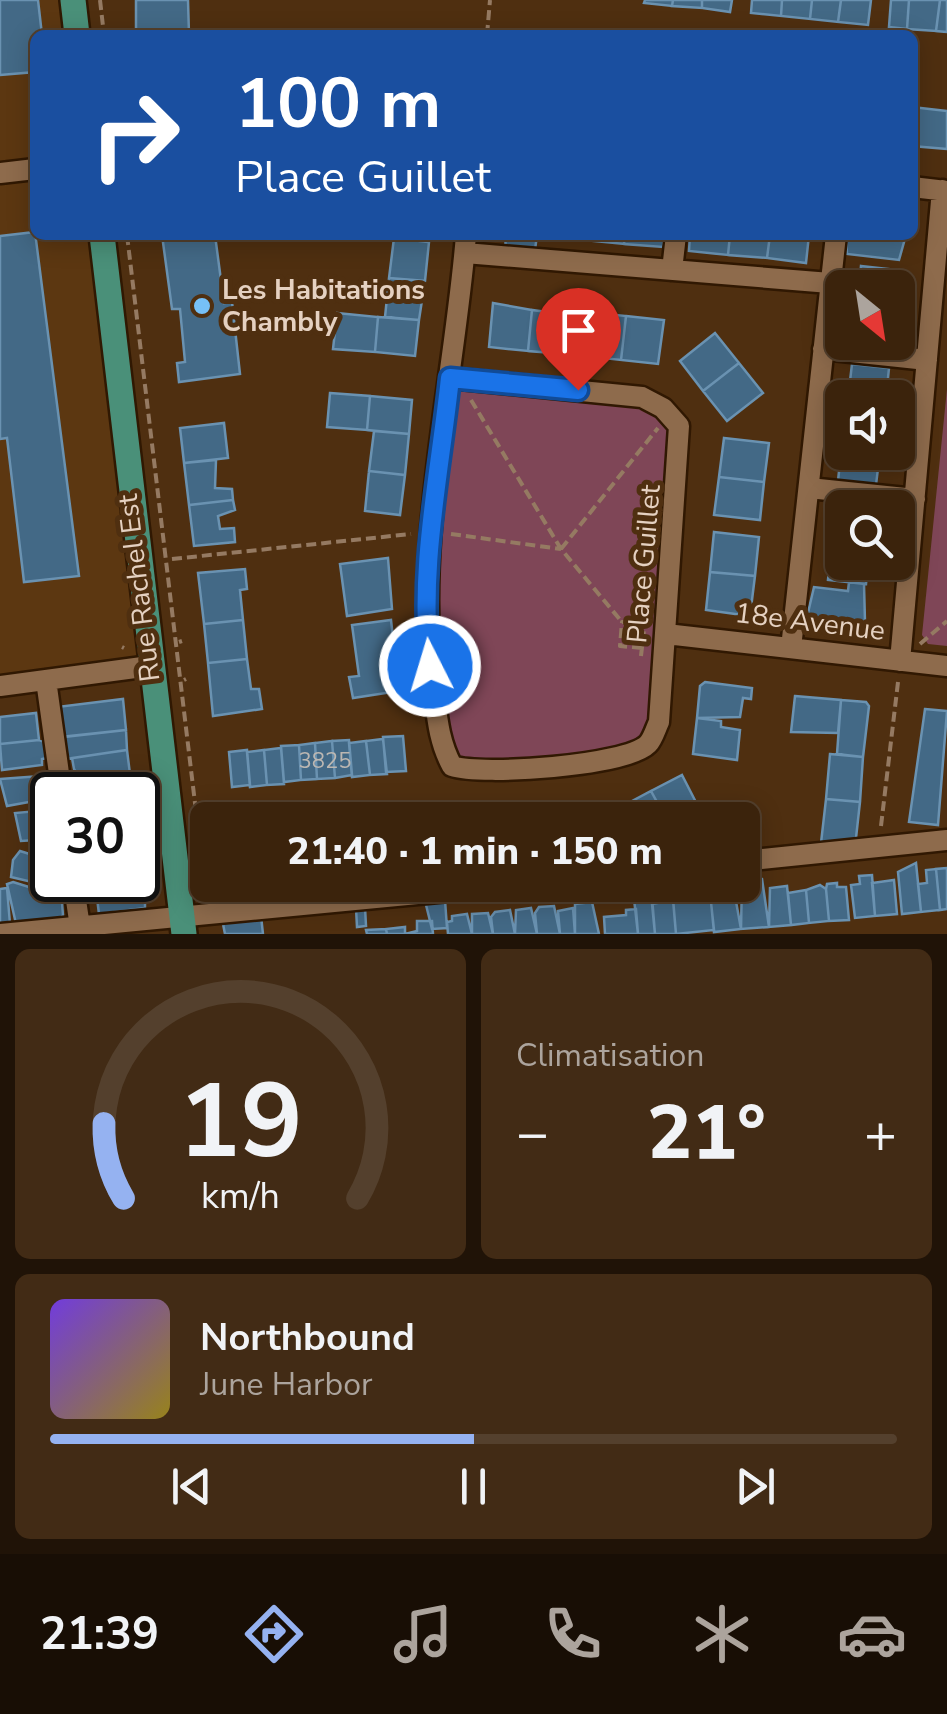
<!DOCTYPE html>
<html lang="fr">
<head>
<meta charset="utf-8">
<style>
	body { margin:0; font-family:"Nunito Sans",sans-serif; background:#422b15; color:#f1f3f6; height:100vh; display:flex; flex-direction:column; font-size:38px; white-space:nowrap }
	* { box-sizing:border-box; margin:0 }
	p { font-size:32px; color:#aca49d }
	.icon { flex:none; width:55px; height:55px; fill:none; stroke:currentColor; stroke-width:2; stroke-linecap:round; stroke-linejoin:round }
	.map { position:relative; height:934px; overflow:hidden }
	.sheet { display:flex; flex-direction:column; gap:15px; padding:15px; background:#201307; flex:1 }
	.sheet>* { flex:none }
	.guide { position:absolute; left:30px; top:30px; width:888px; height:210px; border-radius:15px; box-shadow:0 5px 25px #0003,0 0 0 2px #54402d; background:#1a4fa0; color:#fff; overflow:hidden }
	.needle { width:65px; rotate:150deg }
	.fabs { position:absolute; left:825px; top:270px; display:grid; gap:20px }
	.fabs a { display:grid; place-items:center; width:90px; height:90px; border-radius:15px; background:#3b230c; box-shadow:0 5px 25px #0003,0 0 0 2px #54402d; font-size:50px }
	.speed { position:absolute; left:30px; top:772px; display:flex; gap:20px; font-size:50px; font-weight:700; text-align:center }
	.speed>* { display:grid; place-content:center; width:130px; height:130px; border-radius:50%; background:#3b230c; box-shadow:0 5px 25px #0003,0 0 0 2px #54402d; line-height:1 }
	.speed .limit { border:5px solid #111; border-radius:15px; background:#fff; color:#111 }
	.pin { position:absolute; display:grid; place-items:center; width:85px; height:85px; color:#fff; margin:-102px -42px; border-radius:50% 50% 50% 0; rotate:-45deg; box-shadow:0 0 10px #0007 }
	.pin .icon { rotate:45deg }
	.me { position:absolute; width:110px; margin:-55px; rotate:355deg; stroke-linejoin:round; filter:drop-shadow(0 0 8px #0008) }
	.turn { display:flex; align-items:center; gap:35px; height:210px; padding:0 40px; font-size:45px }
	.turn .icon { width:130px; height:130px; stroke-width:2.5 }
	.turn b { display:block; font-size:70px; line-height:85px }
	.big { font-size:75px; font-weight:800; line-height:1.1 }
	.sheet .tile { flex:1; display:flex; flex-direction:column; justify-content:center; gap:15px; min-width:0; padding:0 35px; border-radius:15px; background:#422b15 }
	.sheet .dial { align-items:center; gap:0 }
	.dial svg { height:260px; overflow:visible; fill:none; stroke:#54402d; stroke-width:7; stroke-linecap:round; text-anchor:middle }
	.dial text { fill:#f1f3f6; stroke:none }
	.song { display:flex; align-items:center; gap:30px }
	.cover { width:120px; height:120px; border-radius:15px; background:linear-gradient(135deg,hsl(260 70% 55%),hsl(50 70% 35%)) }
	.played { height:10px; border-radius:5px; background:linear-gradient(90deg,#95b2f1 50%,#54402d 50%) }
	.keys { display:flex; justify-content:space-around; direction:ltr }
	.heat { display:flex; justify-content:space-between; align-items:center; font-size:55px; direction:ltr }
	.sheet .tiles { flex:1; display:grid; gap:15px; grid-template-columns:1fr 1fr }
	.tile:last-child { grid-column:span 2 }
	.trip { position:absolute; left:190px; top:802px; width:570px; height:100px; border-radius:15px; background:#3b230c; box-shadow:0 5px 25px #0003,0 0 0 2px #54402d; font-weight:800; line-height:100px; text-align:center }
	.dock { display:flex; height:160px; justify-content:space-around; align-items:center; background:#180e05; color:#aca49d }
	.dock .icon { width:70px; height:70px }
	.dock .current { color:#95b2f1 }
	.dock b { font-size:45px; color:#f1f3f6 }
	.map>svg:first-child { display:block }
	.built { fill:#5c3711 }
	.green { fill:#7f4657 }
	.building { fill:#436986; stroke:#6a92b1; stroke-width:2.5 }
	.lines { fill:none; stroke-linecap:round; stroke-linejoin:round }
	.minor-casing { stroke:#301802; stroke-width:25 }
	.major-casing { stroke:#301802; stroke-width:30 }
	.path { stroke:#957a62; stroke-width:4; stroke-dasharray:10 5; stroke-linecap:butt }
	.minor { stroke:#8e6b4c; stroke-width:20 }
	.major { stroke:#4a9079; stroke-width:25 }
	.route-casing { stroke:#114b97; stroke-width:25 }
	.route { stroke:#1a73e8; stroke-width:18 }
	.poi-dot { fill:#76c0f7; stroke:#4f2f10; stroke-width:4 }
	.labels { text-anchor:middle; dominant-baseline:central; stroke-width:10; stroke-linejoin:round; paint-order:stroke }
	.number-label { font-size:22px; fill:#bcb7b2 }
	.poi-label { font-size:28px; font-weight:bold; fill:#e5d1c1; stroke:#4f2f10; text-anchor:start }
	.street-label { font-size:28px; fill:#e5d1c1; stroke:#4f2f10 }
</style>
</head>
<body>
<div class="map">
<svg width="947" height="934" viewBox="0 0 947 934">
	<rect width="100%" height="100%" fill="#4f2f10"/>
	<path class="built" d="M 0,0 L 73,0 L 77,35 L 35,35 L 35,235 L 100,235 L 138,656 L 0,682 Z"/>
	<path class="green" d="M 450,378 L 642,397 L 679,426 L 659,722 L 623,755 L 452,766 L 426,627 Z
		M 947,389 L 947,646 L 928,644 L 922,635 Z"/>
	<path class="building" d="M 0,0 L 38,0 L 42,35 L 35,35 L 35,72 L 0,75 Z
		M 136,0 L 188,0 L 189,34 L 193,35 L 136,35 Z
		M 645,0 L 673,0 L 672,6 L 644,3 Z
		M 673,0 L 702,0 L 702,8 L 672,6 Z
		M 702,0 L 732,0 L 730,12 L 702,8 Z
		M 752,0 L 782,0 L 781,16 L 751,13 Z
		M 782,0 L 812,0 L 810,19 L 781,16 Z
		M 812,0 L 841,0 L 838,22 L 810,19 Z
		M 841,0 L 871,0 L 868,25 L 838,22 Z
		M 891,0 L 909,0 L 907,29 L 889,27 Z
		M 909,0 L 940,0 L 936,31 L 907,29 Z
		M 940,0 L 947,0 L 947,32 L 936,31 Z
		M 912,107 L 947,111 L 947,149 L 912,146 Z
		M 35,232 L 79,576 L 24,582 L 7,438 L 0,439 L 0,236 Z
		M 162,235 L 215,235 L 224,303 L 232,302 L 240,374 L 179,382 L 177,363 L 185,362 L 180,309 L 172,309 Z
		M 394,235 L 430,235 L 429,242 L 394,238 Z
		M 506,235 L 537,235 L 535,250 L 505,250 Z
		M 545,235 L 585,235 L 585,240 Z
		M 585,235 L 625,235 L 624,244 L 585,240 Z
		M 625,235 L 664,235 L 663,247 L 624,244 Z
		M 690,235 L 730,235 L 728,255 L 689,251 Z
		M 730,235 L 770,235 L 767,258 L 728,255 Z
		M 770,235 L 809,235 L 806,263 L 767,258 Z
		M 906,235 L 899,260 L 847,254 L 846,235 Z
		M 394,238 L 429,242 L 425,281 L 389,278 Z
		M 861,266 L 898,270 L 896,288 L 859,288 Z
		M 389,278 L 425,281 L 419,320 L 385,317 Z
		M 493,303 L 532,310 L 528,351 L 489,347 Z
		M 548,308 L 569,310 L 565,354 L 528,351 L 532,310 L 547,312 Z
		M 587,312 L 626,316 L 621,360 L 583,356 Z
		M 337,313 L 378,317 L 375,352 L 333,349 Z
		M 626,316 L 664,320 L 658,364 L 621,360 Z
		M 378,317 L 419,320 L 415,356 L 375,352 Z
		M 715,333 L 739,363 L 703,391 L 680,361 Z
		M 739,363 L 763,393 L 727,421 L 703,391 Z
		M 852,364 L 889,368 L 886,398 L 848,398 Z
		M 330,393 L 370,396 L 367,430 L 327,427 Z
		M 370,396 L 412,400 L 409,434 L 367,430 Z
		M 224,423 L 228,458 L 184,463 L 180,428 Z
		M 374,431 L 409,434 L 405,475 L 369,471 Z
		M 724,438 L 769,443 L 764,482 L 719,477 Z
		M 842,443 L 842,452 L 880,452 L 876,485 L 838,481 Z
		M 216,460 L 215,488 L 232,489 L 233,500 L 189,505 L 184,463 Z
		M 369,471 L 405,475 L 400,515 L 365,511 Z
		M 719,477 L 764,482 L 760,520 L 714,515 Z
		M 233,500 L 235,510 L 218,516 L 220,529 L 234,528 L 235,542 L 194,546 L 189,505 Z
		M 837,501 L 874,506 L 842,508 L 842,542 L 832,541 Z
		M 714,532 L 759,537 L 755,576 L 710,572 Z
		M 832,541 L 842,542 L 842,562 L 868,562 L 866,584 L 828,580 Z
		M 388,558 L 392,609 L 347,616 L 340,564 Z
		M 245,569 L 247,589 L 240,590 L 243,620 L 204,624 L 198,573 Z
		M 710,572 L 755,576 L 750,616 L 706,610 Z
		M 849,582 L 864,584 L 865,622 L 807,617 L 814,587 L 848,591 Z
		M 243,620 L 247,659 L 208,663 L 204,624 Z
		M 391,620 L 399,691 L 353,698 L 349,677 L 359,676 L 352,625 Z
		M 247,659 L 251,689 L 259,689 L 262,709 L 213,716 L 208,663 Z
		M 705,682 L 752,688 L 751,699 L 743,698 L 740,717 L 697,718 L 700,686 Z
		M 795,696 L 841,700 L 838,733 L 791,732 Z
		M 123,699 L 126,730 L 60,737 L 57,707 Z
		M 841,700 L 866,702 L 869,706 L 863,757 L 837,754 Z
		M 925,709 L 947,711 L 938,825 L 909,822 Z
		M 36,713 L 39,740 L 0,744 L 0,717 Z
		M 697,718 L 721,721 L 721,727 L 740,730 L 737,760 L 693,754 Z
		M 126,730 L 127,750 L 66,759 L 64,737 Z
		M 403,736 L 406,771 L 386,772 L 383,737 Z
		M 383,739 L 387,774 L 370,775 L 366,741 Z
		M 39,740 L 45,742 L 47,758 L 42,759 L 42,765 L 2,770 L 0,744 Z
		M 349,740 L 352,775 L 335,778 L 332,741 Z
		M 332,741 L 335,778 L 317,779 L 315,743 Z
		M 366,741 L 370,775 L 352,777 L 349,743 Z
		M 315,743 L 317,779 L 301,780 L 299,745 Z
		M 299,745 L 301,780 L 284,782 L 281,746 Z
		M 281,748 L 284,784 L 267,785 L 264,750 Z
		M 127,750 L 130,774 L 98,778 L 97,772 L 78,775 L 74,769 L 72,758 Z
		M 264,750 L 267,785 L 250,787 L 247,752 Z
		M 229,752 L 247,750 L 250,785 L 232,787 Z
		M 830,754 L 863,757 L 860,802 L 826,799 Z
		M 130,774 L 132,795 L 85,795 L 82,780 Z
		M 682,775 L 702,814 L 691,820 L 673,820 L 668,810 L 663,813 L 651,791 Z
		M 41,776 L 48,778 L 51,798 L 7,806 L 0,779 Z
		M 651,791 L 663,813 L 658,820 L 625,820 L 619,808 Z
		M 826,799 L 860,802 L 855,847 L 821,843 Z
		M 599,802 L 601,820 L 564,820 L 562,805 Z
		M 562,805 L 564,820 L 527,820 L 526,809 Z
		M 510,809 L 512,820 L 475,820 L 474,813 Z
		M 48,810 L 52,839 L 21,841 L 15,813 Z
		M 474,813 L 475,820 L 438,820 L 438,817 Z
		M 20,851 L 52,861 L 53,887 L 11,877 L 13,860 Z
		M 916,863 L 921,912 L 902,914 L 898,872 Z
		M 947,868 L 947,909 L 940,910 L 936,869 Z
		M 936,869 L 940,910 L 921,912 L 918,884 L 927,883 L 926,870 Z
		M 872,875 L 875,916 L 855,918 L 851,885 L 860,884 L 859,876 Z
		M 138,876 L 145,888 L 145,908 L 99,914 L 95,882 L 138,880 Z
		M 762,879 L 769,927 L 741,929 L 742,881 Z
		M 894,880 L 897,914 L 875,916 L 872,883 Z
		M 13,882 L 48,893 L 61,891 L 63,915 L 59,920 L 16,924 L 7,884 Z
		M 837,883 L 837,887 L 846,887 L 849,920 L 829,921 L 826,889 L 827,884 Z
		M 716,885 L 733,885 L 741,929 L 714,932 L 711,902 L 717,902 Z
		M 820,885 L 826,889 L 829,921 L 809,923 L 806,890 Z
		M 787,886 L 791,925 L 769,927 L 770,888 Z
		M 7,888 L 10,924 L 0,925 L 0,889 Z
		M 806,890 L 809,923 L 791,925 L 788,893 Z
		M 701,891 L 710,893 L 714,930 L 676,934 L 673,898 Z
		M 652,897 L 655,934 L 638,934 L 634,899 Z
		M 445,900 L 447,928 L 432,929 L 425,901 Z
		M 673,900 L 676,934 L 655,934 L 652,904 Z
		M 592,902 L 599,934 L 575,934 L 575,904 Z
		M 554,906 L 560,934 L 537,934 L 535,913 L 539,907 Z
		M 365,907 L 366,926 L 357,927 L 356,908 Z
		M 531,908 L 537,934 L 515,934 L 516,910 Z
		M 573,908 L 575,934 L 560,934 L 558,911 Z
		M 636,909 L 638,934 L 605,934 L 604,917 L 626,915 L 626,910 Z
		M 510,910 L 515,934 L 493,934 L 491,917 L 495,912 Z
		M 488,913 L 493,934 L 472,934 L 472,914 Z
		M 467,914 L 472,934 L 448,934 L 447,922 L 452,921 L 452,916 Z
		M 261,916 L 263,934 L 225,934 L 222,919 Z
		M 417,921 L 432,921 L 433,934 L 405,934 L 417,931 Z
		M 405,927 L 405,934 L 387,934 L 386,929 Z
		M 386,929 L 387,934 L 367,934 L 366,930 Z"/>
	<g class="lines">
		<defs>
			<path id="minor" d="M 0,173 L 35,169
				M 912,187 L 947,191
				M 465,253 L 830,283
				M 672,270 L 676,235
				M 823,349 L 927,360
				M 450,378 L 642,397 L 663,408 L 679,426 L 659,722 C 656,728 653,739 648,744 C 626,766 482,776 452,766 C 438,740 437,715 433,685 C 414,536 454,384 466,235
				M 809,488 L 915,499
				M 666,634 L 947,666
				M 791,648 L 836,235
				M 900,661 L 942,190
				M 46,680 L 62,795
				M 0,686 L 150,666
				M 742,861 L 947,840
				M 73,880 L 80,927
				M 0,934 L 511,885"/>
			<path id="major" d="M 73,0 L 77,35
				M 102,235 L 184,934"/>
		</defs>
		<use href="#minor" class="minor-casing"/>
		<use href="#major" class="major-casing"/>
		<path class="path" d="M 100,0 L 104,35
			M 487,35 L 490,0
			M 127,235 L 206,895
			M 471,400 L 561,549 L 622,622
			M 451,534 L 561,549
			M 561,549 L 658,428
			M 172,559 L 411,534
			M 179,642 L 182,641
			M 920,644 L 947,621
			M 122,647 L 124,648
			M 642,648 L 620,646 L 622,622 L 645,624
			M 641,656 L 644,630
			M 184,680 L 186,679
			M 203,819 L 228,817
			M 881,826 L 898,682"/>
		<use href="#minor" class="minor"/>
		<use href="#major" class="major"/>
	</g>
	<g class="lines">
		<defs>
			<path id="route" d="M 430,666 C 418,570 440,473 450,378 L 578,390"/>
		</defs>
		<use href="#route" class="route-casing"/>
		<use href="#route" class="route"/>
	</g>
	<circle class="poi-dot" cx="202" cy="306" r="10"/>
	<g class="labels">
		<g class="number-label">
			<text x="325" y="761">3825</text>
		</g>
		<g class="poi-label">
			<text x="222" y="290">Les Habitations<tspan x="222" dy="32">Chambly</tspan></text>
		</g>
		<g class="street-label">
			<text transform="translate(644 564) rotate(-85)">Place Guillet</text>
			<text transform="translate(139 588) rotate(-97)">Rue Rachel Est</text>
			<text transform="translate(810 622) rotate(7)">18e Avenue</text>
		</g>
	</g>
</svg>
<div class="fabs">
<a><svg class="needle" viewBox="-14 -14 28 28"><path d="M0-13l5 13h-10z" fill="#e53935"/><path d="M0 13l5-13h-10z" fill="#aca49d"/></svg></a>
<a><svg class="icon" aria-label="sound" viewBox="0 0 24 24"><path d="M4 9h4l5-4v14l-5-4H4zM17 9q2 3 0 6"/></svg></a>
<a><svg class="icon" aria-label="search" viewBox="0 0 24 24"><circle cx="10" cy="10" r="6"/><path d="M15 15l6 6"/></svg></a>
</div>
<div class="speed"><div class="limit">30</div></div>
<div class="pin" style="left:578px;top:390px;background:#d93025"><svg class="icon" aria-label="arrive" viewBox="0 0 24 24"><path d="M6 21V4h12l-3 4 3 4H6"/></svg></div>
<svg class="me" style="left:430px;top:666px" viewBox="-20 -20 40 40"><circle r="17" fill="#1a73e8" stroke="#fff" stroke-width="3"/><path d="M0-11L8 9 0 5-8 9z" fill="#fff"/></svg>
<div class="trip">21:40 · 1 min · 150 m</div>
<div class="guide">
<div class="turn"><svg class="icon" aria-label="right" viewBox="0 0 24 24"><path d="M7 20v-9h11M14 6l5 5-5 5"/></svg><div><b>100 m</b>Place Guillet</div></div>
</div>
</div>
<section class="sheet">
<div class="tiles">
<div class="tile dial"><svg viewBox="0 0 100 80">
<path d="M14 69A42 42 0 1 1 86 69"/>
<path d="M14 69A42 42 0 0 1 8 46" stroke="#95b2f1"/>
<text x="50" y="56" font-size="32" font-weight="700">19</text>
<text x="50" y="72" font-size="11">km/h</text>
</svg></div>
<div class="tile"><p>Climatisation</p>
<div class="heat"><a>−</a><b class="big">21°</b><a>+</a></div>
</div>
<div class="tile">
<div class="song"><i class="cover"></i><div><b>Northbound</b><p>June Harbor</p></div></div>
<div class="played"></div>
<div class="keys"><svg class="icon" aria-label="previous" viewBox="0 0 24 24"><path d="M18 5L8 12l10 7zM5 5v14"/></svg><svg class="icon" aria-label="pause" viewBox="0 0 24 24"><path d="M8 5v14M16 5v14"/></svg><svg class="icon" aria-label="next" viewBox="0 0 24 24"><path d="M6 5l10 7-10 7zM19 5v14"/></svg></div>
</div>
</div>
</section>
<nav class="dock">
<b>21:39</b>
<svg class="icon current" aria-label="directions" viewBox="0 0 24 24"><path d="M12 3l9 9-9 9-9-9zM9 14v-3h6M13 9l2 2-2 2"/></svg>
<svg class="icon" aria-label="music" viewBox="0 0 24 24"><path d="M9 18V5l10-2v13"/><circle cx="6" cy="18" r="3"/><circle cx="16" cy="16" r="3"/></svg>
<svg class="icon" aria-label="phone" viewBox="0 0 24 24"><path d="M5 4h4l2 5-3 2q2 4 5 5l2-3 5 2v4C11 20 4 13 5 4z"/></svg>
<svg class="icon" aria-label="climate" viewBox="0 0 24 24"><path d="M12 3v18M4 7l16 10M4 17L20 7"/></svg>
<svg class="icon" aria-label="car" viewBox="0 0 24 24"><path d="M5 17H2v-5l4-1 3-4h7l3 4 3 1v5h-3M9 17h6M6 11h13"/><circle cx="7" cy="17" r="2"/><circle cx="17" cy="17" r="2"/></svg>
</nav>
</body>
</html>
